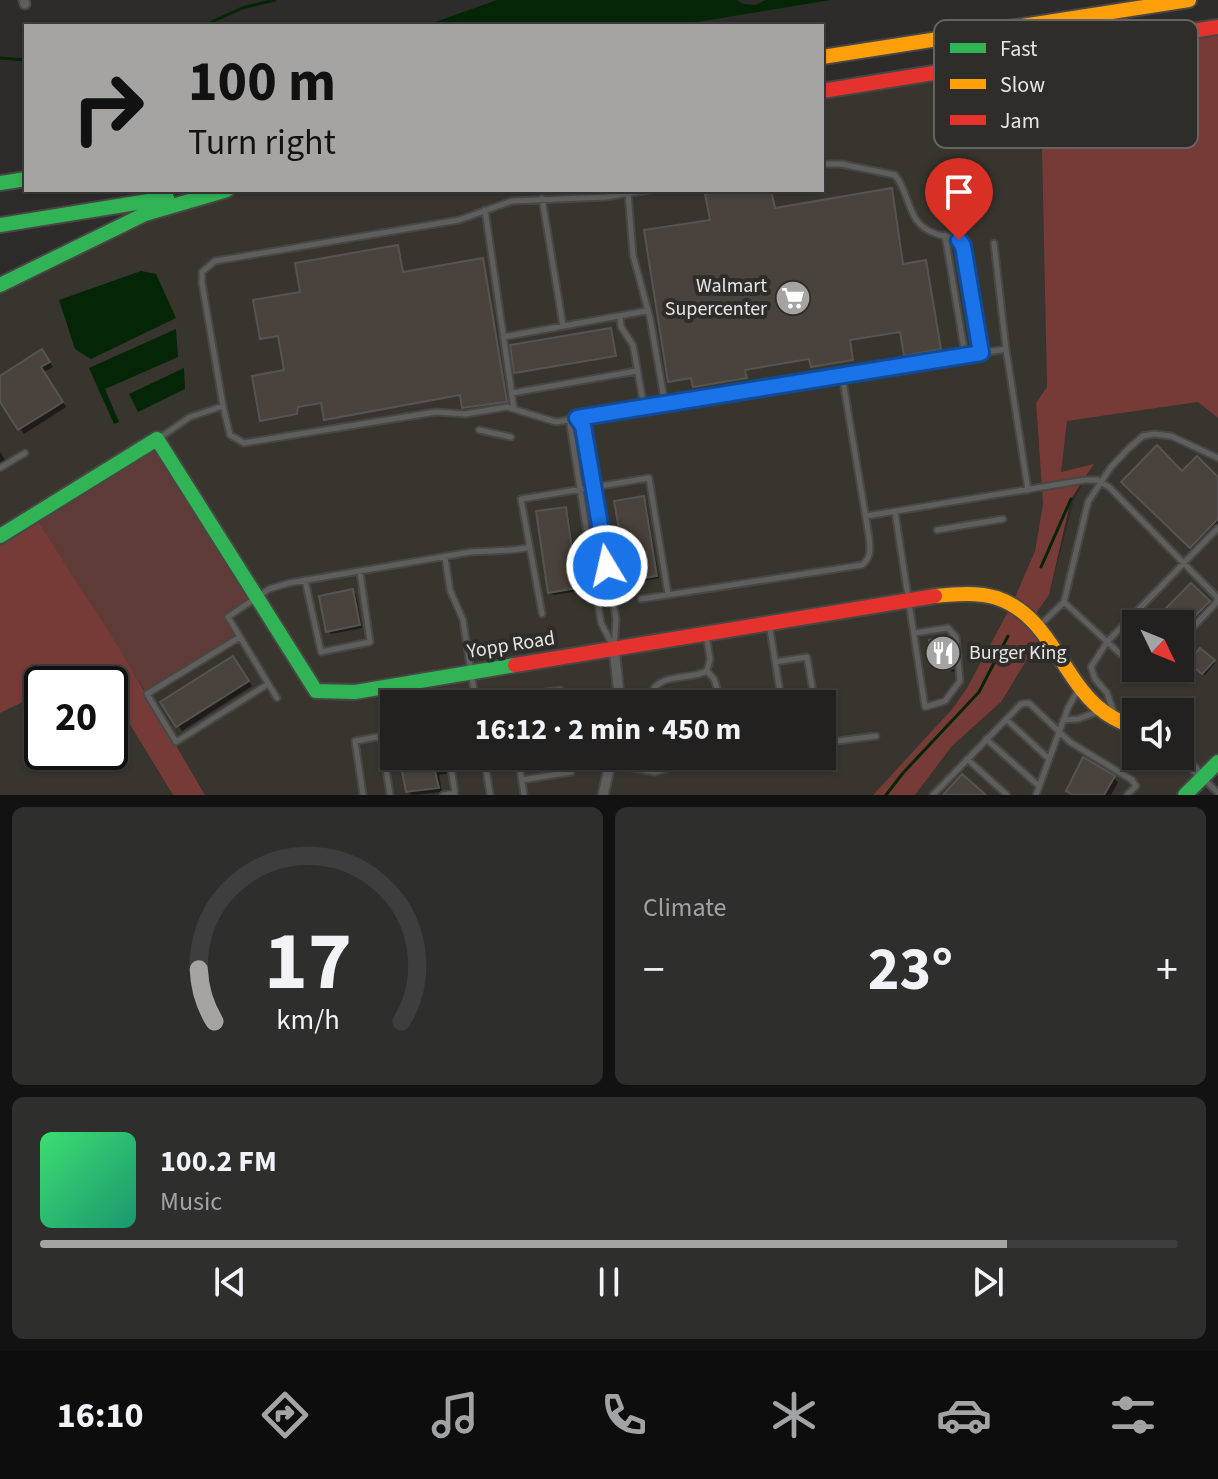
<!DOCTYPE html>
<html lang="en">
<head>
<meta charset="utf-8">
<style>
	body { margin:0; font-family:"Source Sans 3",sans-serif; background:#2e2e2d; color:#f1f3f6; height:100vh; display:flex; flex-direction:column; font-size:30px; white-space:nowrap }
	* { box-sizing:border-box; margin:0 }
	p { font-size:26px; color:#a2a3a5 }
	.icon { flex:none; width:44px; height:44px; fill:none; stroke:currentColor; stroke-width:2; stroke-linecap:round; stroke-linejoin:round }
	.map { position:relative; height:795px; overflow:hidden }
	.panel { display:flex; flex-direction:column; gap:12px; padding:12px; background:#131212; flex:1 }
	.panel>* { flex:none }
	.hud { position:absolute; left:24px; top:24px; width:800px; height:168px; border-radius:0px; box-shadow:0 2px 6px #0004,0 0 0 2px #3f3e3e; background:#a5a4a3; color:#111; overflow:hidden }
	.needle { width:52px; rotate:133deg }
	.controls { position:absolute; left:1122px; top:610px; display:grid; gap:16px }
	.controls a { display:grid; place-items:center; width:72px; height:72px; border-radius:0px; background:#222120; box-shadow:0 2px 6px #0004,0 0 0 2px #3f3e3e; font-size:40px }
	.speed { position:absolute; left:24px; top:666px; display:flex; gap:16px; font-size:40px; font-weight:700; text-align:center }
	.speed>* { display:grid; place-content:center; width:104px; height:104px; border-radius:50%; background:#222120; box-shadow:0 2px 6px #0004,0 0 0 2px #3f3e3e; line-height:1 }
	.speed .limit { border:4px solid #111; border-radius:12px; background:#fff; color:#111 }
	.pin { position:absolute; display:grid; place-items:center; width:68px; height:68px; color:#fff; margin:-82px -34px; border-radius:50% 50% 50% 0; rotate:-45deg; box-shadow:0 0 8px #0007 }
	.pin .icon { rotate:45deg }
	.me { position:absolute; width:88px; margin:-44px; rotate:351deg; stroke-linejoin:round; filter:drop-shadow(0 0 6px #0008) }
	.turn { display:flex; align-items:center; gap:28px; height:168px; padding:0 32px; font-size:36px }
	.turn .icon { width:104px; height:104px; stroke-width:2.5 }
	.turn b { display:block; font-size:56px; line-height:68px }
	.big { font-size:60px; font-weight:700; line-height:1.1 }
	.panel .card { flex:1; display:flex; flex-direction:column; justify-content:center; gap:12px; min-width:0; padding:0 28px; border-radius:12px; background:#2e2e2d }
	.panel .dial { align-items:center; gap:0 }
	.dial svg { height:208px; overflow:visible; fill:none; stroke:#3f3e3e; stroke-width:7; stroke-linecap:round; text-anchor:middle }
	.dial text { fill:#f1f3f6; stroke:none }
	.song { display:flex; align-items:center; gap:24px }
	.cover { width:96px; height:96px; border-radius:12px; background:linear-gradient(135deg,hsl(140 70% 55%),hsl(160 70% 35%)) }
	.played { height:8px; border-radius:4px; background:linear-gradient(90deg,#a5a4a3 85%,#3f3e3e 85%) }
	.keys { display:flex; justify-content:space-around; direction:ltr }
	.heat { display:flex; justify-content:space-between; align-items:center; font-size:44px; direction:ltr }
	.panel .tiles { flex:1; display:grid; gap:12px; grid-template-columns:1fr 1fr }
	.card:last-child { grid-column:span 2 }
	.trip { position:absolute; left:380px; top:690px; width:456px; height:80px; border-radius:0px; background:#222120; box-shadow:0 2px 6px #0004,0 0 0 2px #3f3e3e; font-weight:700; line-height:80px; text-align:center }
	.menu { display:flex; height:128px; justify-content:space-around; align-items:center; background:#0e0d0d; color:#a2a3a5 }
	.menu .icon { width:56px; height:56px }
	.menu .on { color:#a5a4a3 }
	.menu b { font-size:36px; color:#f1f3f6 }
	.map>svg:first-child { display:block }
	.built { fill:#38352e; fill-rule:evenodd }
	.green { fill:#5f3b38 }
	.forest { fill:#773b37 }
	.water { fill:#042606 }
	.shadow { fill:#0007 }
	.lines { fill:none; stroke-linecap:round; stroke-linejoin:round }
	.stream { stroke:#042606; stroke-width:3 }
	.building { fill:#4a423c; stroke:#555453; stroke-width:2 }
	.lane-casing { stroke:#484745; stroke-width:9 }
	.street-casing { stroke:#484745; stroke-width:13 }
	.fast-casing { stroke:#484745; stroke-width:18 }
	.slow-casing { stroke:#484745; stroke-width:18 }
	.jam-casing { stroke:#484745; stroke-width:18 }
	.lane { stroke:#5e5e5d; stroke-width:5 }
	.street { stroke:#5e5e5d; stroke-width:9 }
	.fast { stroke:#30b455; stroke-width:14 }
	.slow { stroke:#ff9f0a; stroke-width:14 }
	.jam { stroke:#e5322d; stroke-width:14 }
	.route-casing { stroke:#114b97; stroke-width:20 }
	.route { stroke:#1a73e8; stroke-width:14 }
	.labels { text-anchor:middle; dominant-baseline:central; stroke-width:8; stroke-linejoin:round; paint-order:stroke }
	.poi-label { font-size:20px; fill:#e6e5e3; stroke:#2e2d2a; text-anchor:end }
	.street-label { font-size:20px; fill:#e6e5e3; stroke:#2e2d2a }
	.key { fill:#2e2d2a; stroke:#656462; stroke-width:2 }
	.key-label { font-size:22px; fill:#e6e5e3 }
</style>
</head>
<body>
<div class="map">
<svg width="1218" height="795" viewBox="0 0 1218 795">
	<rect width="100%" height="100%" fill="#2d2c2b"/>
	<path class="built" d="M 1040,56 L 1047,387 L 1036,404 L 1043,504 L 1035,551 L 1012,604 L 967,688 L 953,708 L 873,795 L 205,795 L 122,653 L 0,536 L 0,285 L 55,256 L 227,190 L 822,190 L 822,91 ZM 394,704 L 822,704 L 822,756 L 394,756 Z
		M 1198,402 L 1218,418 L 1218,762 L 1185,795 L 915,795 L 952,746 L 1001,702 L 1030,620 L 1049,595 L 1074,500 L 1093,465 L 1060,472 L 1067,421 ZM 1136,624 L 1180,624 L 1180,668 L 1136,668 ZM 1136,712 L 1180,712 L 1180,756 L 1136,756 Z
		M 110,692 L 173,795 L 0,795 L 0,713 L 42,693 L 42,752 L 110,752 Z"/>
	<path class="green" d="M 157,439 L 257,597 L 229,617 L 240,637 L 147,694 L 34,515 Z"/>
	<path class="forest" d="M 1218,27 L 1218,418 L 1198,402 L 1067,421 L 1061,472 L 1094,464 L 1071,499 L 1049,595 L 1031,620 L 1043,633 L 1001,702 L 952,746 L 915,795 L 873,795 L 953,708 L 967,688 L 1012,604 L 1035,551 L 1043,504 L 1036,403 L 1047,387 L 1040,56 Z
		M 34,515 L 122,653 L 205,795 L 173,795 L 110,692 L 110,684 L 105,684 L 95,667 L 59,684 L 42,684 L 42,693 L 0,713 L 0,536 Z"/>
	<path class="water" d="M 497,0 L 737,0 L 743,4 L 755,5 L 766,0 L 831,0 L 673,26 L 424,26 Z
		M 141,271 L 156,274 L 176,318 L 91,359 L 75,349 L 59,300 Z
		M 176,329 L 178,357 L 105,389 L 119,422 L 114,424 L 89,368 Z
		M 184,368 L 185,389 L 138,412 L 129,394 Z"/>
	<path class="shadow" d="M 46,356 L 53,367 L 44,372 L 66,407 L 24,434 L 0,398 L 0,378 Z
		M 0,452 L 7,463 L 0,467 Z
		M 1182,474 L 1218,479 L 1218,528 L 1195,551 L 1124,482 Z
		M 643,498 L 646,501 L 659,578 L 633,583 L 630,580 Z
		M 565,509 L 568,512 L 580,591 L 553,595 L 550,592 Z
		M 1191,585 L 1213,607 L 1180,641 L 1180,624 L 1153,624 Z
		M 353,591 L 356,594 L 362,628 L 331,634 L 328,631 Z
		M 947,638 L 952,644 L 955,671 L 952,672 L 948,668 L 940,670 L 937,667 Z
		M 1136,641 L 1136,653 L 1130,647 Z
		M 1200,650 L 1215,663 L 1205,675 L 1190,662 Z
		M 237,663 L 252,686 L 182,731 L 163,703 Z
		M 708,696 L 711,703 L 716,704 L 682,704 L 682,701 Z
		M 401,756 L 436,756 L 437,760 L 452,757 L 458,767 L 454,766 L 450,773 L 439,775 L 442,792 L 412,795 L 408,791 Z
		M 540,756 L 559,756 L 550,758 L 551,763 L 544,765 Z
		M 1114,778 L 1118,782 L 1111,795 L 1072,795 L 1068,791 Z"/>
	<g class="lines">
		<path class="stream" d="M 203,26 L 242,8 L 275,0
			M 0,58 L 26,60
			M 1041,567 L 1071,499
			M 886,795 L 903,773 L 979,692 L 1008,636"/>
	</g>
	<path class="building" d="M 892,188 L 903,264 L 926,260 L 941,349 L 904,356 L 900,332 L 850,340 L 853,360 L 811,367 L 809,359 L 745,370 L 747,378 L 693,387 L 691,378 L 668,382 L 644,230 L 710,220 L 705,194 L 728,190 L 771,190 L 775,208 Z
		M 398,245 L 403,272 L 483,258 L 507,402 L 462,408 L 460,395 L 324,420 L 321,403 L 298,407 L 297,414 L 260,421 L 252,376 L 284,370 L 278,336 L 260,339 L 253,300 L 300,292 L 295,263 Z
		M 611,328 L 616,356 L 514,373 L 510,345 Z
		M 42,349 L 50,362 L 41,367 L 63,402 L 18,430 L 0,402 L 0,376 Z
		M 1157,445 L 1182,471 L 1197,456 L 1218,477 L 1218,519 L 1190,548 L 1121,482 Z
		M 644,496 L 657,576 L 628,581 L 614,501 Z
		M 566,507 L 578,588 L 548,593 L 536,511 Z
		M 1191,583 L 1210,601 L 1180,632 L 1180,624 L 1150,624 Z
		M 353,589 L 360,625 L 326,632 L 319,596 Z
		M 947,636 L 951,643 L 953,668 L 947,670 L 946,665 L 935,668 L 929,640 Z
		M 1200,648 L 1215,660 L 1202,674 L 1188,662 Z
		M 233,656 L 249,681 L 176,727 L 160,702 Z
		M 399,756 L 433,756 L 434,758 L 453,756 L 454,764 L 449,763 L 446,769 L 435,771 L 439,788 L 406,792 Z
		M 1083,757 L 1115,776 L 1104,795 L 1073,795 L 1066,791 Z
		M 962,774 L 986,795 L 943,795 Z"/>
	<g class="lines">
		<defs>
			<path id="lane" d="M 822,164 L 841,164 L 895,175 C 911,194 906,223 934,233 C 942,237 951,236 959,240 L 963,246 L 981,353
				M 628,193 L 633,255 L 650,318 L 665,404
				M 542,198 L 563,326
				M 485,210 L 514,409
				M 945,235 L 965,355
				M 994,243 L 1006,349 L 1028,490
				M 620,316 L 621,327 L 633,345 L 644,407
				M 503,337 L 646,311
				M 512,393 L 637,371
				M 223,406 L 202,283 L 202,272 L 215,261 L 459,220 L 512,201 L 606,197 L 649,190
				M 577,418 L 583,426 L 616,619 L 614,648 L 601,623 L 570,425 Z
				M 479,430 L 511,437
				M 158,439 L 190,417 L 223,406 L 230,435 L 244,443 L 436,412 L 465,414 L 507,407 L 556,422 L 1006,349
				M 0,468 L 25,453
				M 895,512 L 925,707 L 945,701 L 960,681 L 956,637 L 948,628 L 914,633
				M 866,516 L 1085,480 L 1097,480 L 1109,487 L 1217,597 L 1217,602 L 1180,641
				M 937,530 L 1003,519
				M 445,557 L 450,590 L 463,620 L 476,704
				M 305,580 L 321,652 L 370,642 L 360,572
				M 641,599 L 862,565 C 872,557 870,548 869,537 L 842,375
				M 1064,602 L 1141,673 L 1147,673 L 1153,668
				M 542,614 L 521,499 L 649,478 L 668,594
				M 769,623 L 782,704
				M 1038,627 L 1064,602 L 1088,502 L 1111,467 L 1129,448 L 1143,436 L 1154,434 L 1171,436 L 1218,458
				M 240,637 L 147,694 L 176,742 L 268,684
				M 775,662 L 807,657 L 815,704
				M 707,671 L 714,679 L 721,700
				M 277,698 L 228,617 L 269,589 L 289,583 L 471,552 C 491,550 511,552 530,547
				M 509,704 L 508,698 L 560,690 L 562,704
				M 655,704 L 654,688 C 667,673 690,680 707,671 L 710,659 L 706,634
				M 1115,716 L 1107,693 L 1095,679 L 1091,667 L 1107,642 L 1218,528
				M 1006,719 L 1049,759
				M 1063,720 L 1078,719 L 1097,712
				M 381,736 L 390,795
				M 986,739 L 1039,786
				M 822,743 L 876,736
				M 484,756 L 490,795
				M 518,756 L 524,795
				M 663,756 L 665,769
				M 967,759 L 1007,795
				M 611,764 L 655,772 L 682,764 L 733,756
				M 1203,778 L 1218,793
				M 522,780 L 571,772 L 569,756
				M 363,795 L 355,741 L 394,734
				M 443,795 L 455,793 L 451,768
				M 933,795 L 1021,704 L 1029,703 L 1070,742 L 1132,780 L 1136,786 L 1127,795
				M 1036,795 L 1068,708 L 1079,688"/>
			<path id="street" d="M 24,0 L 25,4
				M 614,648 L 620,704
				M 1180,754 L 1203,778
				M 603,795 L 612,756"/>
			<path id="fast" d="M 0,183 L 26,179
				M 0,225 L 167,198
				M 0,285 L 145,214 L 227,190
				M 0,536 L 157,439 L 316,691 L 355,692 L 515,665
				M 1185,795 L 1218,762"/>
			<path id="slow" d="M 822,57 L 1189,0
				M 935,596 C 955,594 978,592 997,598 C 1048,615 1061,675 1098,707 C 1109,717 1122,723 1136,728"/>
			<path id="jam" d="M 822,91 L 1218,27
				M 515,665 L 935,596"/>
		</defs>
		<use href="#lane" class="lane-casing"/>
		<use href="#street" class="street-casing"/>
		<use href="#fast" class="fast-casing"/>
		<use href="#slow" class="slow-casing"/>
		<use href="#jam" class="jam-casing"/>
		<use href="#lane" class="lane"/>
		<use href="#street" class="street"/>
		<use href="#fast" class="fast"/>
		<use href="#slow" class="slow"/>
		<use href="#jam" class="jam"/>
	</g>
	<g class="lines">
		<defs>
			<path id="route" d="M 607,566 L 583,426 L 577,418 L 981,353 L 963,246 L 959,240"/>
		</defs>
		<use href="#route" class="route-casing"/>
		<use href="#route" class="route"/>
	</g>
	<defs>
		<symbol id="supermarket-disc" viewBox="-11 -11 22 22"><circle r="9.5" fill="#a5a4a3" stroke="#2e2d2a"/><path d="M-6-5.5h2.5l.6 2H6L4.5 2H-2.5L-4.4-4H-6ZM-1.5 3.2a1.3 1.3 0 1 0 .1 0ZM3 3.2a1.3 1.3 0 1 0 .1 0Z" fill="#fff"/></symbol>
		<symbol id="restaurant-disc" viewBox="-11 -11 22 22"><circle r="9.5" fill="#a5a4a3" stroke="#2e2d2a"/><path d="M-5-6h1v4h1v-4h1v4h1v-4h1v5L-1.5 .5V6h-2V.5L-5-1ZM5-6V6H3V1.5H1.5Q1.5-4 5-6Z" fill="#fff"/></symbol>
	</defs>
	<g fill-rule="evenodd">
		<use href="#supermarket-disc" x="773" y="278" width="40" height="40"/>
		<use href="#restaurant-disc" x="923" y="633" width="40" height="40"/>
	</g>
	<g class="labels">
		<g class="poi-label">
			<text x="767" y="286">Walmart<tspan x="767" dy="23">Supercenter</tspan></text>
			<text x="969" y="653" text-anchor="start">Burger King</text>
		</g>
		<g class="street-label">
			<text transform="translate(511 645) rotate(-9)">Yopp Road</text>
		</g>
	</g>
	<rect x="934" y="20" width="264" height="128" rx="12" class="key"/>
	<rect x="950" y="43" width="36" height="10" fill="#30b455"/>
	<rect x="950" y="79" width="36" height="10" fill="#ff9f0a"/>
	<rect x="950" y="115" width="36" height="10" fill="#e5322d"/>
	<g class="key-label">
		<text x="1000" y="56">Fast</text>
		<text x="1000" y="92">Slow</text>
		<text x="1000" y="128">Jam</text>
	</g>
</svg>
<div class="controls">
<a><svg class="needle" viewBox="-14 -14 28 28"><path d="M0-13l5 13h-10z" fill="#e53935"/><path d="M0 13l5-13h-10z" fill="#a2a3a5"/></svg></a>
<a><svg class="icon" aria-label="sound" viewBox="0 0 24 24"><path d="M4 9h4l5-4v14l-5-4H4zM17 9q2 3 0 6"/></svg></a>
</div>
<div class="speed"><div class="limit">20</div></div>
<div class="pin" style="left:959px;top:240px;background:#d93025"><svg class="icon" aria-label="arrive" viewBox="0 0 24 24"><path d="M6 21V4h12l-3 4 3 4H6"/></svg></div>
<svg class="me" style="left:607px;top:566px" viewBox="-20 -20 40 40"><circle r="17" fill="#1a73e8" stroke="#fff" stroke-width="3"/><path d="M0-11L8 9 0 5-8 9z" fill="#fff"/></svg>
<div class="trip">16:12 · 2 min · 450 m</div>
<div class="hud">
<div class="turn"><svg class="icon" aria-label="right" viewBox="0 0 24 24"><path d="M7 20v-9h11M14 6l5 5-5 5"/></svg><div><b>100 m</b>Turn right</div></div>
</div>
</div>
<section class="panel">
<div class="tiles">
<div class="card dial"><svg viewBox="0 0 100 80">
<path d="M14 69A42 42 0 1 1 86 69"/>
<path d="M14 69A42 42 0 0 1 8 49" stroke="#a5a4a3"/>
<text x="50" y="56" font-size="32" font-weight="700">17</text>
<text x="50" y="72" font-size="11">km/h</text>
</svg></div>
<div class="card"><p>Climate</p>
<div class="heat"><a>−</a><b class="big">23°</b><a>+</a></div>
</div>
<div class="card">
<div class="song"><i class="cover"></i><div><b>100.2 FM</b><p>Music</p></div></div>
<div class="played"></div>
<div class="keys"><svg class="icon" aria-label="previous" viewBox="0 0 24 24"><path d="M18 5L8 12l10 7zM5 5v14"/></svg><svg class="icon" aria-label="pause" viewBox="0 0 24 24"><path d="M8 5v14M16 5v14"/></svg><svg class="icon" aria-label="next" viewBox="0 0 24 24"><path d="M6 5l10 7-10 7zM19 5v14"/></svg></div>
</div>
</div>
</section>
<nav class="menu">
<b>16:10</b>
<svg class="icon on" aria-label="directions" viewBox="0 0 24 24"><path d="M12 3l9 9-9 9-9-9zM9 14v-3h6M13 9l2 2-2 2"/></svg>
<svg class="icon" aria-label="music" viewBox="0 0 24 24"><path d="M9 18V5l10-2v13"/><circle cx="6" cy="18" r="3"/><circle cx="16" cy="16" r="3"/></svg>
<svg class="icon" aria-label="phone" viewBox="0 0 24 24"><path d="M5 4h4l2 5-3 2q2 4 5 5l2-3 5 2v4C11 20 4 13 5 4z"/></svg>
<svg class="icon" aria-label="climate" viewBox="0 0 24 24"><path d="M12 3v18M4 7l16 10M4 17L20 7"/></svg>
<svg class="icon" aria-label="car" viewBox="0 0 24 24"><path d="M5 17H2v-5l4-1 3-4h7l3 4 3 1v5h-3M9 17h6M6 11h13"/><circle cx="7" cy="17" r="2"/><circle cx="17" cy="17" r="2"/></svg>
<svg class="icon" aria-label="filters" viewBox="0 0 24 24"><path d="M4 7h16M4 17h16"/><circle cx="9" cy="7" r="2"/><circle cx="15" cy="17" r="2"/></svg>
</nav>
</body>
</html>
